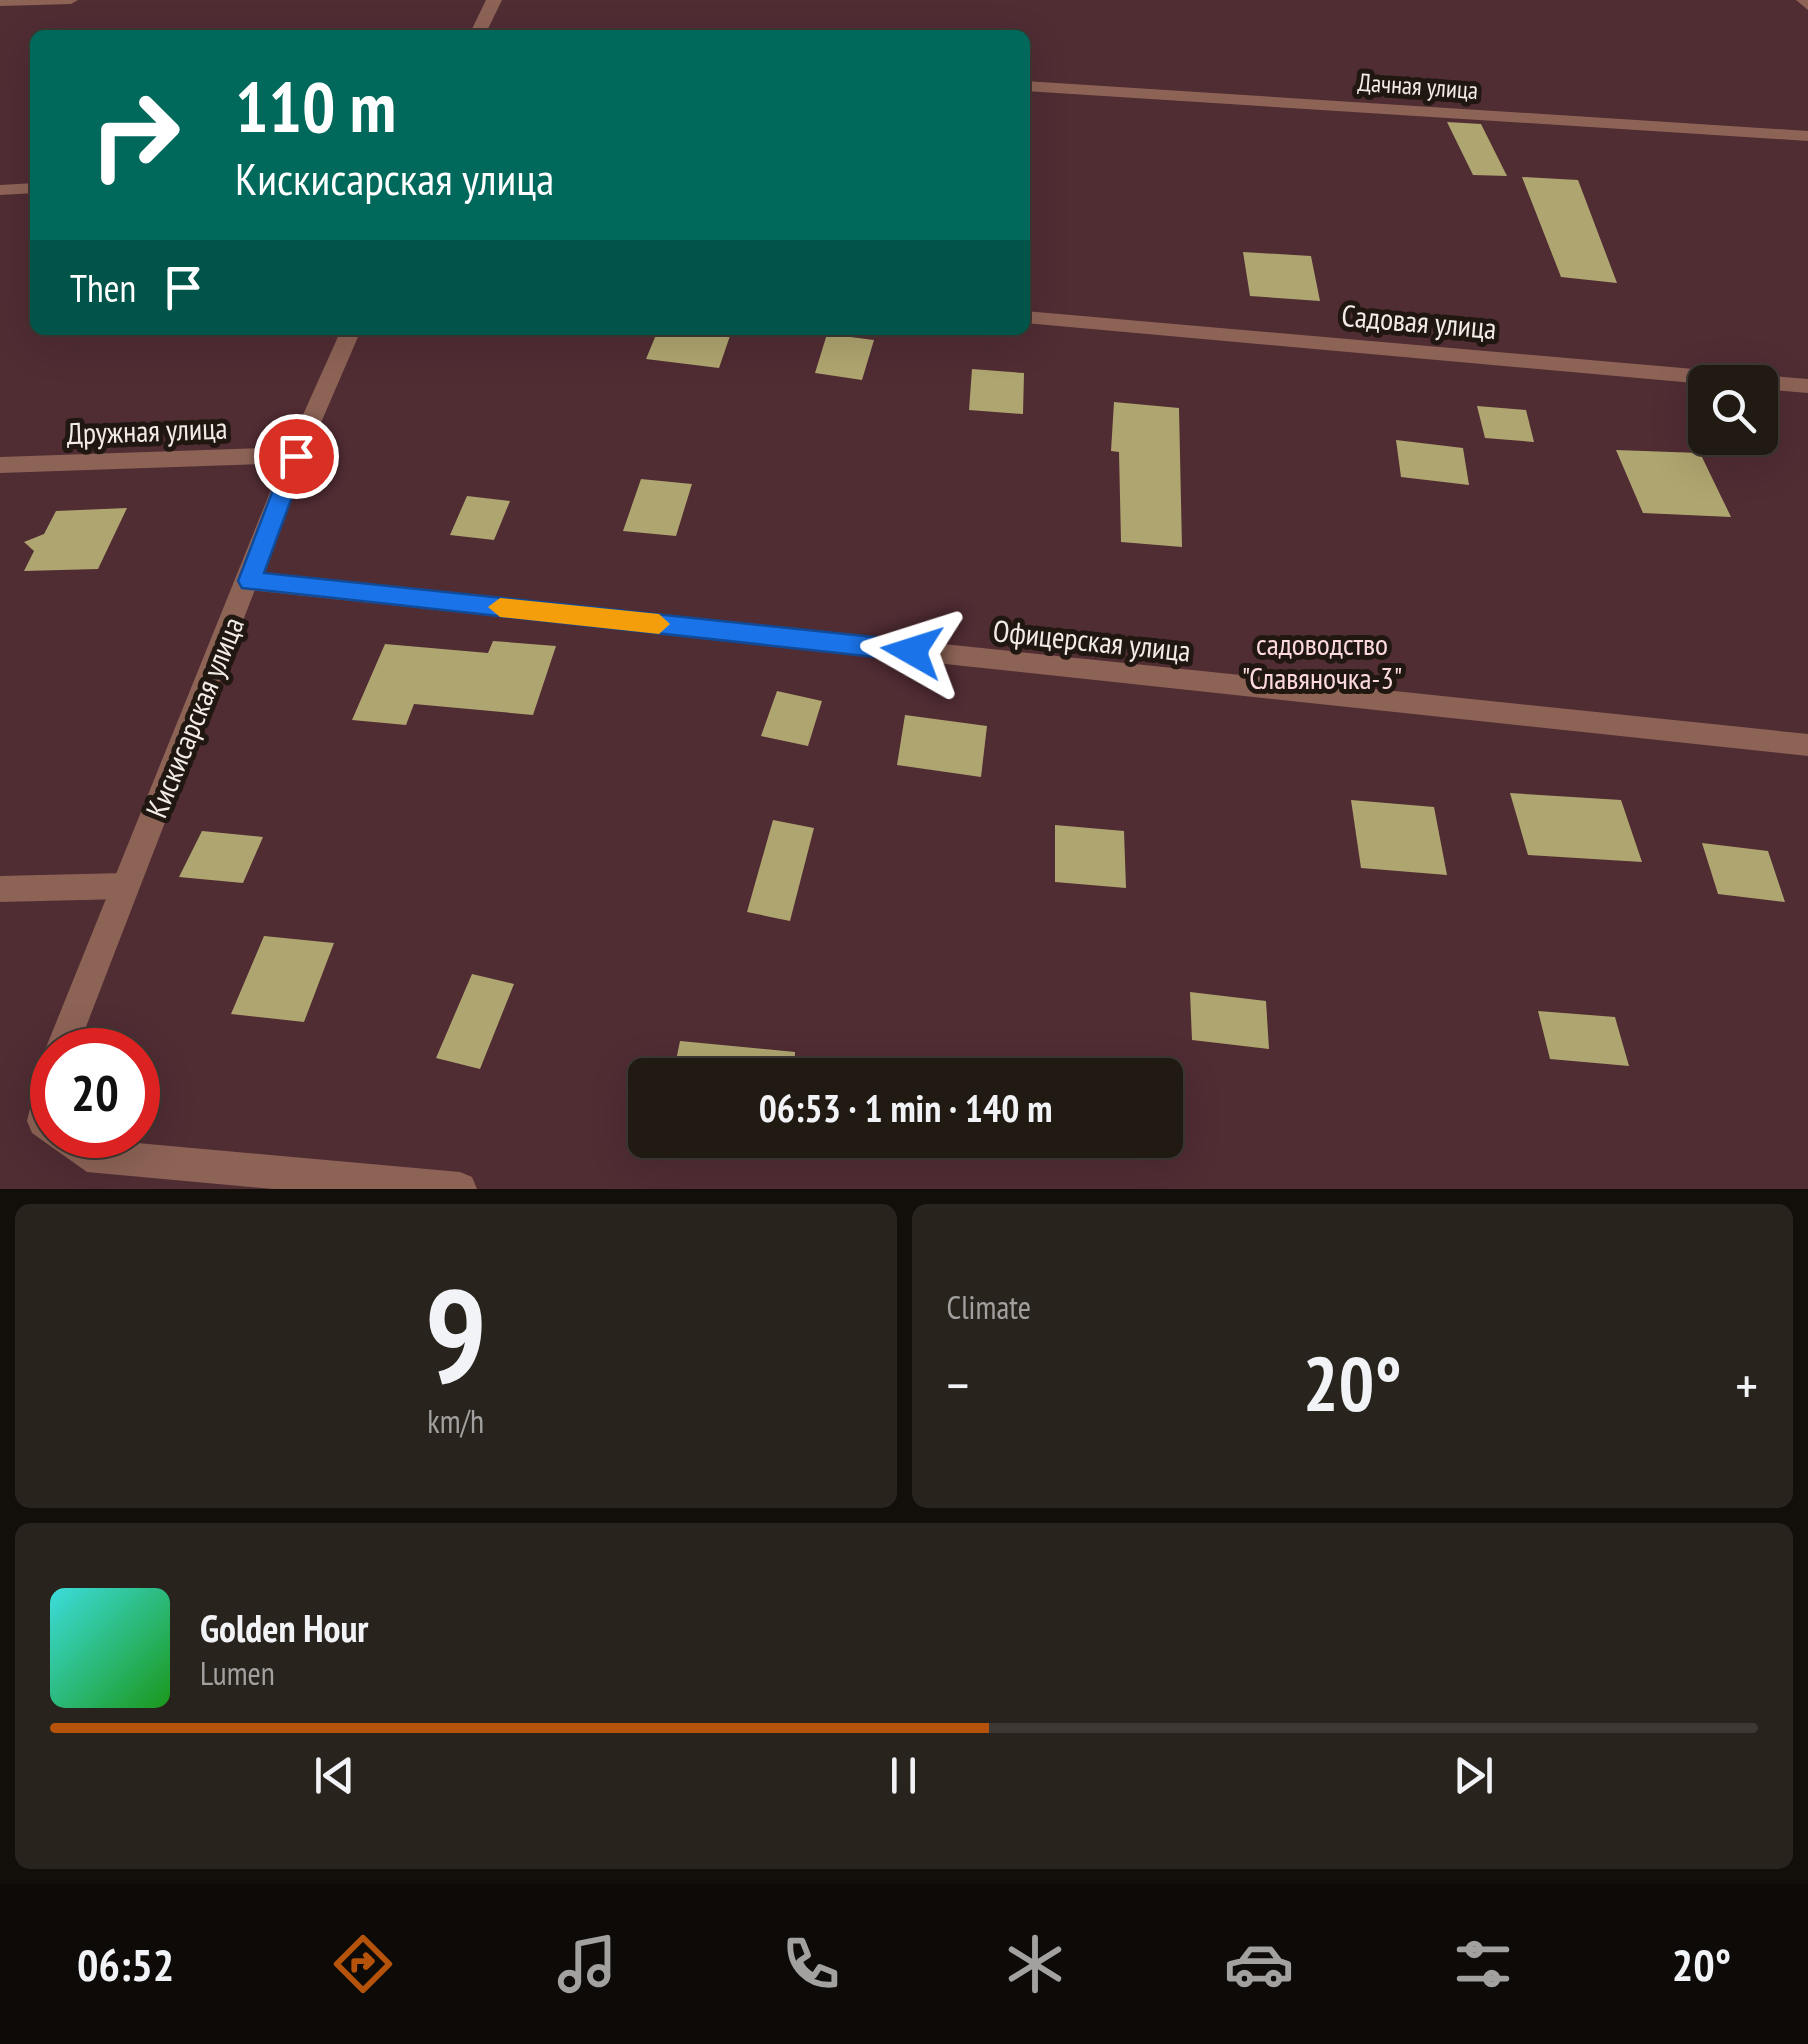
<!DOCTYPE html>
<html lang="en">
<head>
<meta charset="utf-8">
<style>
	body { margin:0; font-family:"PT Sans Narrow",sans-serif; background:#28231c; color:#f1f3f6; height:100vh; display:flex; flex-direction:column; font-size:38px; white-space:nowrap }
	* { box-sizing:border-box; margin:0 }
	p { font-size:32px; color:#a2a1a0 }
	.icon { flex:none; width:55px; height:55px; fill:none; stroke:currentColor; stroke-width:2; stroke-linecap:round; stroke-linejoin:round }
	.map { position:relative; height:1189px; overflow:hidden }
	.sheet { display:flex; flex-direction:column; gap:15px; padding:15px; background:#120e0a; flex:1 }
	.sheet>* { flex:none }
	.banner { position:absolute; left:30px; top:30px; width:1000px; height:305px; border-radius:15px; box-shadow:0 10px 40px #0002,0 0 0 2px #3d3833; background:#00695c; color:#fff; overflow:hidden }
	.tools { position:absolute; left:1688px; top:365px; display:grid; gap:20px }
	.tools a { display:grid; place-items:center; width:90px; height:90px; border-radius:15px; background:#201a13; box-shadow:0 10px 40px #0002,0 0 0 2px #3d3833; font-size:50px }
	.speed { position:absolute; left:30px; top:1028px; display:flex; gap:20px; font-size:50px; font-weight:700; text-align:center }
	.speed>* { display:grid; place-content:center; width:130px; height:130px; border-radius:50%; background:#201a13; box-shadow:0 10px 40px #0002,0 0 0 2px #3d3833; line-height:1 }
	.speed .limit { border:15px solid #d22; background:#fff; color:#111 }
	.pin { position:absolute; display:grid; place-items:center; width:85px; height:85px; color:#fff; margin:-42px; border:5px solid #fff; border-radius:50%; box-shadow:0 2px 10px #0007 }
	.me { position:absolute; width:110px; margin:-55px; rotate:276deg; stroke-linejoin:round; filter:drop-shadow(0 0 8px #0008) }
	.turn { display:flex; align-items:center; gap:35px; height:210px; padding:0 40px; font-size:45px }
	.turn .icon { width:130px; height:130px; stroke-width:2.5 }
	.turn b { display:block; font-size:70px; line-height:85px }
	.then { display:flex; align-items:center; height:95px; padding:0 40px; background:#0003; gap:20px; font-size:38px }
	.big { font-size:75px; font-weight:800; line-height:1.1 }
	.sheet .tile { flex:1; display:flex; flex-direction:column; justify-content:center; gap:15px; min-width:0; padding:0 35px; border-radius:15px; background:#28231c }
	.sheet .dial { align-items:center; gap:0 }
	.dial b { font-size:130px; line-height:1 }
	.song { display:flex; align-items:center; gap:30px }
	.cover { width:120px; height:120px; border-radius:15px; background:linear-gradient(135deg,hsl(180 70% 55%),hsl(120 70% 35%)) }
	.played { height:10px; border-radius:5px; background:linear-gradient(90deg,#b45309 55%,#3d3833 55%) }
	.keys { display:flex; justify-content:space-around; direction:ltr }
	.heat { display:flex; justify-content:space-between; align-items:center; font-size:55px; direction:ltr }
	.sheet .tiles { flex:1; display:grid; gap:15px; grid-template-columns:1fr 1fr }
	.tile:last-child { grid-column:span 2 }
	.trip { position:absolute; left:628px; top:1058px; width:555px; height:100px; border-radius:15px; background:#201a13; box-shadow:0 10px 40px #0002,0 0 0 2px #3d3833; font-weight:800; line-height:100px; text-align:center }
	.dock { display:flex; height:160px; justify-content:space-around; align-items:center; background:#0d0a08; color:#a2a1a0 }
	.dock .icon { width:70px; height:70px }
	.dock .on { color:#b45309 }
	.dock b { font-size:45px; color:#f1f3f6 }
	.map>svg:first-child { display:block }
	.green { fill:#502c33; fill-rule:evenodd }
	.building { fill:#afa570 }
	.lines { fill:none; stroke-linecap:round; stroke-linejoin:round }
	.lane { fill:#8d6356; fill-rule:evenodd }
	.street { fill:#8d6356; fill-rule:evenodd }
	.route { fill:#1a73e8; stroke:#114b97; stroke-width:2.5 }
	.slow { fill:#f59e0b }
	.labels { text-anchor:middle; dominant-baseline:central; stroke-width:10; stroke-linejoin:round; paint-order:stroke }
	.far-street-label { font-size:25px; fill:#f2ece6; stroke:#201810 }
	.street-label { font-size:30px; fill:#f2ece6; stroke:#201810 }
	.park-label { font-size:30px; fill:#fedadf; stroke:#201810 }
</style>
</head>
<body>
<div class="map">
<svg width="1808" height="1189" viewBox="0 0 1808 1189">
	<rect width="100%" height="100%" fill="#2a2219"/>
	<path class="green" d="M 0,0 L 1808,0 L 1808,1189 L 0,1189 ZM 35,35 L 1025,35 L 1025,330 L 35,330 ZM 1705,382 L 1760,382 L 1760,438 L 1705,438 ZM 52,1050 L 138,1050 L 138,1135 L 52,1135 ZM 645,1075 L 1165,1075 L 1165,1140 L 645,1140 Z"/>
	<path class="building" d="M 1447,122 L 1481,124 L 1507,176 L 1473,175 Z
		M 1522,177 L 1578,180 L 1617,283 L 1561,277 Z
		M 1243,252 L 1311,256 L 1320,301 L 1250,296 Z
		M 658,330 L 732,330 L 719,368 L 646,359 Z
		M 827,334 L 874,340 L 862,380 L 815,373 Z
		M 972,369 L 1024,373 L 1023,414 L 969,410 Z
		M 1114,402 L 1179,408 L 1182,547 L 1121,542 L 1119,452 L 1111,451 Z
		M 1477,406 L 1526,410 L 1534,442 L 1485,438 Z
		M 1396,440 L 1463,448 L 1469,485 L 1401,477 Z
		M 1616,450 L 1700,453 L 1731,517 L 1643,513 Z
		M 641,479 L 692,484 L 676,536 L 623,531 Z
		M 467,496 L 510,501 L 494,540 L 450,535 Z
		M 127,508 L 98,569 L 24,571 L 34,551 L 24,542 L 44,534 L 56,511 Z
		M 493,641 L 556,646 L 533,715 L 414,704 L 406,725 L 352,720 L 385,644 L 488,653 Z
		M 777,691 L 822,701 L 808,746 L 761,736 Z
		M 905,715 L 987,726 L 981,777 L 897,765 Z
		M 1510,793 L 1621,800 L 1642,862 L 1528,855 Z
		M 1351,800 L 1434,807 L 1447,875 L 1361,868 Z
		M 773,820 L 814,828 L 790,921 L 747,912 Z
		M 1055,825 L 1124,831 L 1126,888 L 1055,882 Z
		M 202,831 L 263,837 L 243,883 L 179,877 Z
		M 1702,843 L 1768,851 L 1785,902 L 1718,894 Z
		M 264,936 L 334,943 L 304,1022 L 231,1014 Z
		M 472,974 L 514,984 L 480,1069 L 436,1058 Z
		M 1190,992 L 1266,1001 L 1269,1049 L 1192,1040 Z
		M 1538,1011 L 1615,1017 L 1629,1066 L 1550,1059 Z
		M 680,1041 L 795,1052 L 794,1075 L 673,1075 Z"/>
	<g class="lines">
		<path class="lane" d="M 0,0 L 78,0 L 71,4 L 0,6 Z
			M 1025,81 L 1808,131 L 1808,141 L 1025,91 Z
			M 35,183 L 35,193 L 0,195 L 0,185 Z
			M 1025,311 L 1808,379 L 1808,393 L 1760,389 L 1760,382 L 1705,384 L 1025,323 Z
			M 296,447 L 306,455 L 296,463 L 0,473 L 0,457 Z
			M 250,572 L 1808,734 L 1808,756 L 250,590 L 242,588 L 239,581 L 242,574 Z
			M 124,873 L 133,877 L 137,886 L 133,895 L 124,899 L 0,902 L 0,876 Z"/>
		<path class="street" d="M 486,0 L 502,0 L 485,35 L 469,35 Z
			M 1796,0 L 1808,0 L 1808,10 Z
			M 341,330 L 361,330 L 307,455 L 77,1050 L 52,1050 L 52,1135 L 89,1135 L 93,1139 L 460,1172 L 472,1177 L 477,1189 L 273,1189 L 87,1172 L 32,1133 L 27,1121 L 40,1066 L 51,1062 L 45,1050 L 285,455 Z"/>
	</g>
	<path class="route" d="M 296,447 L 307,456 L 264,573 L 912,641 L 924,651 L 912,661 L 242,588 L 238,581 L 286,456 Z"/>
	<path class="slow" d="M 500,598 L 659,614 L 670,624 L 659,634 L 500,617 L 488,607 Z"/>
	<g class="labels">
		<g class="far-street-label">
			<text transform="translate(1418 86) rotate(4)">Дачная улица</text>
		</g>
		<g class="street-label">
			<text transform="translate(1419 321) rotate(5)">Садовая улица</text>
			<text transform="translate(147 430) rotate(-2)">Дружная улица</text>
			<text transform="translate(1092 640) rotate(6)">Офицерская улица</text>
			<text transform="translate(194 717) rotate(-68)">Кискисарская улица</text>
		</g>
		<g class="park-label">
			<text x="1322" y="643">садоводство<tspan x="1322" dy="34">"Славяночка-3"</tspan></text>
		</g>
	</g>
</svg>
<div class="tools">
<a><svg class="icon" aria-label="search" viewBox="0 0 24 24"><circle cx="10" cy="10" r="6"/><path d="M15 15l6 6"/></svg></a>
</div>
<div class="speed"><div class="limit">20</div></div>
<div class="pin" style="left:296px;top:456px;background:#d93025"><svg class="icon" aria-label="arrive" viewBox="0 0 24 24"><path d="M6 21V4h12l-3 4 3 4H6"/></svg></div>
<svg class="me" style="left:912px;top:651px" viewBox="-20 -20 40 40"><path d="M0-17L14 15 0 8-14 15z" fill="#1a73e8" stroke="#fff" stroke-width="4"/></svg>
<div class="trip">06:53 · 1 min · 140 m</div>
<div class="banner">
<div class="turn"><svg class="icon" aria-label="right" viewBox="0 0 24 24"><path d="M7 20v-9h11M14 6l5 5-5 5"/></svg><div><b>110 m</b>Кискисарская улица</div></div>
<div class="then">Then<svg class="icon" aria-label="arrive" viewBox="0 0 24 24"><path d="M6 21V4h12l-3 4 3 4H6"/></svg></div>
</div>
</div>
<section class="sheet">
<div class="tiles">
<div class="tile dial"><b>9</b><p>km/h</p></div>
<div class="tile"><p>Climate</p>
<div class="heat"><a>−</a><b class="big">20°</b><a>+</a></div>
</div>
<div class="tile">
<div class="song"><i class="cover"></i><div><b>Golden Hour</b><p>Lumen</p></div></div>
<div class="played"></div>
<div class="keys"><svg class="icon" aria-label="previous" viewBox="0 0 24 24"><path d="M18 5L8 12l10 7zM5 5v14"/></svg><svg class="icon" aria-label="pause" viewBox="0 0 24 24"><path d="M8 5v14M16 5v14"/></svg><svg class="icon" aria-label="next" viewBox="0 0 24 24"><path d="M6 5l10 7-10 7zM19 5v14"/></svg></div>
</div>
</div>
</section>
<nav class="dock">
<b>06:52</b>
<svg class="icon on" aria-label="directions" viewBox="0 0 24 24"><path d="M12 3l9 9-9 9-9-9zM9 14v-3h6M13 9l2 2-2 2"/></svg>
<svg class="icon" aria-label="music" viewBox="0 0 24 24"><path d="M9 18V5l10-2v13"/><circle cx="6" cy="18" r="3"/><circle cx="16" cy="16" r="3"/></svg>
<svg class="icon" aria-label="phone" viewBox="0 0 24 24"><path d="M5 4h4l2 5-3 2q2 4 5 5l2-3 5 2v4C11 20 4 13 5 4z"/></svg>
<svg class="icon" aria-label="climate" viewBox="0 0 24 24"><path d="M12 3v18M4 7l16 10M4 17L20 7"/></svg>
<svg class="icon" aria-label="car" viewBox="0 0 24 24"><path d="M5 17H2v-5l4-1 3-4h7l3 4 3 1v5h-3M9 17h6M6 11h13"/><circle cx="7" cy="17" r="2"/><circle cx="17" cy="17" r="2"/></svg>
<svg class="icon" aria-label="filters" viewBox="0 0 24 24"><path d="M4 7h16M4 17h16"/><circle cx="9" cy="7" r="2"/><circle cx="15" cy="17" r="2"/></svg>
<b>20°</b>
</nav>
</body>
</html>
